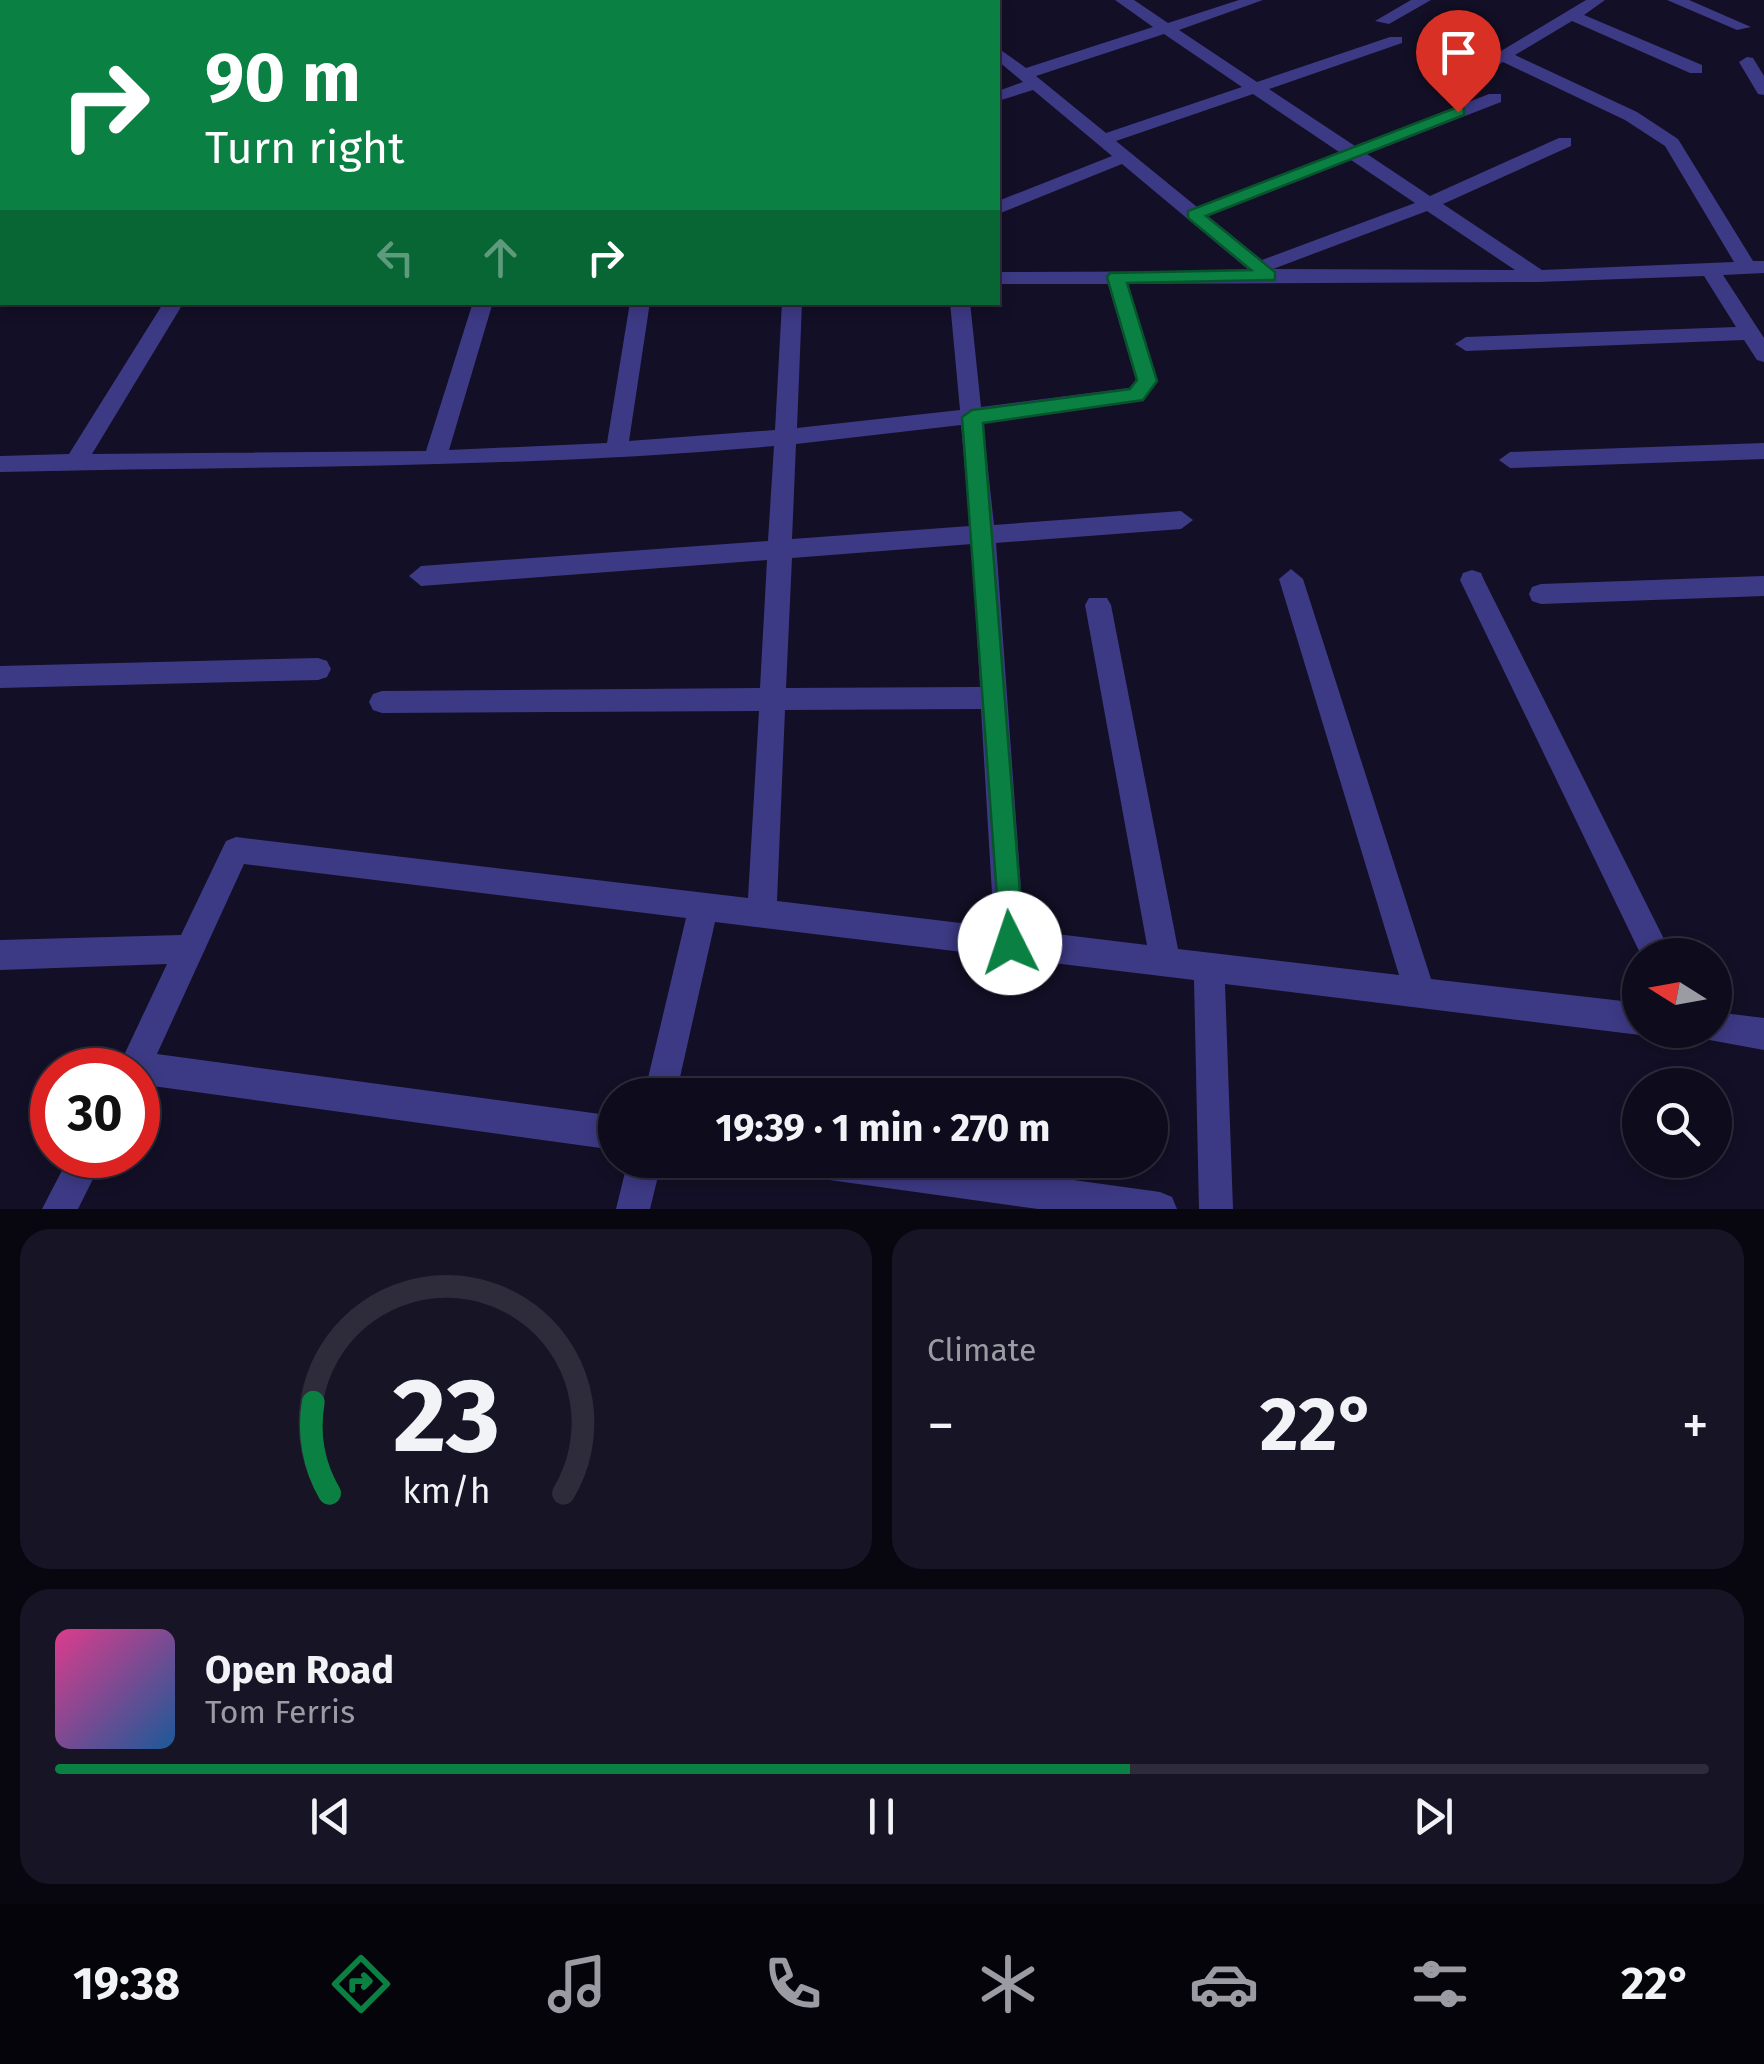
<!DOCTYPE html>
<html lang="en">
<head>
<meta charset="utf-8">
<style>
	body { margin:0; font-family:"Fira Sans",sans-serif; background:#171425; color:#f1f3f6; height:100vh; display:flex; flex-direction:column; font-size:38px; white-space:nowrap }
	* { box-sizing:border-box; margin:0 }
	p { font-size:32px; color:#9b9ba3 }
	.icon { flex:none; width:55px; height:55px; fill:none; stroke:currentColor; stroke-width:2; stroke-linecap:round; stroke-linejoin:round }
	.map { position:relative; height:1209px; overflow:hidden }
	.panel { display:flex; flex-direction:column; gap:20px; padding:20px; background:#08060f; flex:1 }
	.panel>* { flex:none }
	.hud { position:absolute; left:0px; top:0px; width:1000px; height:305px; box-shadow:0 5px 15px #0003,0 0 0 2px #2e2b3b; background:#0b8043; color:#fff; overflow:hidden }
	.needle { width:65px; rotate:281deg }
	.buttons { position:absolute; left:1622px; top:938px; display:grid; gap:20px }
	.buttons a { display:grid; place-items:center; width:110px; height:110px; border-radius:50%; background:#0e0b1c; box-shadow:0 5px 15px #0003,0 0 0 2px #2e2b3b; font-size:50px }
	.speed { position:absolute; left:30px; top:1048px; display:flex; gap:20px; font-size:50px; font-weight:700; text-align:center }
	.speed>* { display:grid; place-content:center; width:130px; height:130px; border-radius:50%; background:#0e0b1c; box-shadow:0 5px 15px #0003,0 0 0 2px #2e2b3b; line-height:1 }
	.speed .limit { border:15px solid #d22; background:#fff; color:#111 }
	.pin { position:absolute; display:grid; place-items:center; width:85px; height:85px; color:#fff; margin:-102px -42px; border-radius:50% 50% 50% 0; rotate:-45deg; box-shadow:0 0 10px #0007 }
	.pin .icon { rotate:45deg }
	.me { position:absolute; width:110px; margin:-55px; rotate:356deg; stroke-linejoin:round; filter:drop-shadow(0 0 8px #0008) }
	.turn { display:flex; align-items:center; gap:35px; height:210px; padding:0 40px; font-size:45px }
	.turn .icon { width:130px; height:130px; stroke-width:2.5 }
	.turn b { display:block; font-size:70px; line-height:85px }
	.lanes { display:flex; align-items:center; height:95px; padding:0 40px; background:#0003; justify-content:center; gap:50px; direction:ltr }
	.lanes .off { opacity:.35 }
	.big { font-size:75px; font-weight:700; line-height:1.1 }
	.panel .widget { flex:1; display:flex; flex-direction:column; justify-content:center; gap:15px; min-width:0; padding:0 35px; border-radius:30px; background:#171425 }
	.panel .dial { align-items:center; gap:0 }
	.dial svg { height:260px; overflow:visible; fill:none; stroke:#2e2b3b; stroke-width:7; stroke-linecap:round; text-anchor:middle }
	.dial text { fill:#f1f3f6; stroke:none }
	.song { display:flex; align-items:center; gap:30px }
	.cover { width:120px; height:120px; border-radius:15px; background:linear-gradient(135deg,hsl(330 70% 55%),hsl(210 70% 35%)) }
	.played { height:10px; border-radius:5px; background:linear-gradient(90deg,#0b8043 65%,#2e2b3b 65%) }
	.keys { display:flex; justify-content:space-around; direction:ltr }
	.heat { display:flex; justify-content:space-between; align-items:center; font-size:55px; direction:ltr }
	.panel .tiles { flex:1; display:grid; gap:20px; grid-template-columns:1fr 1fr }
	.widget:last-child { grid-column:span 2 }
	.trip { position:absolute; left:598px; top:1078px; width:570px; height:100px; border-radius:50px; background:#0e0b1c; box-shadow:0 5px 15px #0003,0 0 0 2px #2e2b3b; font-weight:700; line-height:100px; text-align:center }
	.tab-bar { display:flex; height:160px; justify-content:space-around; align-items:center; background:#06040b; color:#9b9ba3 }
	.tab-bar .icon { width:70px; height:70px }
	.tab-bar .current { color:#0b8043 }
	.tab-bar b { font-size:45px; color:#f1f3f6 }
	.map>svg:first-child { display:block }
	.lines { fill:none; stroke-linecap:round; stroke-linejoin:round }
	.street { fill:#3d3a85; fill-rule:evenodd }
	.primary { stroke:#c25bff; stroke-width:25 }
	.route { fill:#0b8043; stroke:#07532c; stroke-width:2.5 }
</style>
</head>
<body>
<div class="map">
<svg width="1764" height="1209" viewBox="0 0 1764 1209">
	<rect width="100%" height="100%" fill="#130f26"/>
	<g class="lines">
		<path class="street" d="M 0,0 L 8,0 L 10,2 L 2,2 L 0,7 Z
			M 782,0 L 799,0 L 801,2 L 784,2 Z
			M 979,0 L 1000,0 L 998,3 Z
			M 1115,0 L 1134,0 L 1168,23 L 1239,0 L 1263,0 L 1179,30 L 1257,82 L 1390,37 L 1402,37 L 1402,43 L 1269,89 L 1355,146 L 1489,94 L 1501,94 L 1501,102 L 1367,154 L 1430,196 L 1559,138 L 1571,138 L 1571,146 L 1443,204 L 1542,270 L 1734,262 L 1665,146 L 1625,120 L 1503,62 L 1475,79 L 1461,75 L 1586,0 L 1605,0 L 1584,15 L 1702,65 L 1702,73 L 1690,73 L 1572,21 L 1515,55 L 1637,112 L 1678,139 L 1753,261 L 1764,261 L 1764,273 L 1723,275 L 1764,338 L 1764,362 L 1757,360 L 1744,340 L 1466,351 L 1455,344 L 1466,337 L 1736,327 L 1704,276 L 1538,282 L 1128,284 L 1158,381 L 1144,400 L 983,423 L 994,525 L 1181,511 L 1193,520 L 1181,529 L 996,543 L 1024,930 L 1147,945 L 1085,605 L 1089,598 L 1107,598 L 1111,605 L 1178,949 L 1399,975 L 1279,579 L 1291,569 L 1303,579 L 1431,979 L 1640,1003 L 1640,1030 L 1651,1030 L 1640,1035 L 1225,984 L 1233,1209 L 1199,1209 L 1194,980 L 715,922 L 676,1095 L 644,1095 L 686,918 L 244,864 L 157,1054 L 615,1116 L 615,1150 L 138,1084 L 138,1070 L 117,1070 L 167,964 L 0,970 L 0,940 L 181,935 L 226,841 L 236,837 L 748,898 L 759,711 L 382,713 L 373,710 L 369,702 L 373,694 L 382,691 L 760,688 L 767,560 L 421,586 L 409,576 L 421,566 L 768,541 L 774,446 C 516,469 259,466 0,472 L 0,456 L 69,454 L 164,302 L 184,302 L 92,454 L 426,451 L 473,302 L 493,302 L 449,450 L 607,443 L 630,302 L 650,302 L 629,441 L 775,430 L 782,302 L 802,302 L 797,428 L 960,410 L 950,302 L 970,302 L 981,407 L 1129,388 L 1136,380 L 1108,284 L 998,284 L 998,272 L 1250,271 L 1122,164 L 998,214 L 998,201 L 1112,156 L 1033,90 L 998,101 L 998,91 L 1023,82 L 998,61 L 998,48 L 1026,68 L 1153,27 ZM 1164,34 L 1242,87 L 1106,133 L 1036,76 ZM 1253,94 L 1339,152 L 1197,207 L 1116,141 ZM 1351,160 L 1415,203 L 1262,260 L 1208,216 ZM 1427,211 L 1515,270 L 1273,269 ZM 961,425 L 970,526 L 792,539 L 796,444 ZM 972,544 L 980,687 L 786,688 L 792,558 ZM 981,709 L 994,927 L 777,901 L 785,710 Z
			M 1411,0 L 1431,0 L 1389,24 L 1375,21 Z
			M 1667,0 L 1689,0 L 1751,27 L 1737,30 Z
			M 1747,57 L 1753,58 L 1764,76 L 1764,95 L 1758,94 L 1739,62 Z
			M 2,230 L 2,242 L 0,243 L 0,231 Z
			M 1764,443 L 1764,459 L 1510,468 L 1499,460 L 1510,452 Z
			M 1472,570 L 1481,573 L 1484,580 L 1672,955 L 1641,955 L 1460,580 L 1463,573 Z
			M 1764,576 L 1764,596 L 1541,604 L 1532,601 L 1529,594 L 1532,587 L 1541,584 Z
			M 318,658 L 327,661 L 331,669 L 327,677 L 318,680 L 0,688 L 0,666 Z
			M 1715,1012 L 1764,1018 L 1764,1050 L 1704,1039 L 1700,1030 L 1715,1030 Z
			M 70,1155 L 105,1155 L 78,1209 L 42,1209 Z
			M 628,1160 L 662,1160 L 650,1209 L 616,1209 Z
			M 791,1160 L 929,1160 L 1160,1192 L 1172,1197 L 1177,1209 L 1038,1209 L 808,1177 L 796,1172 Z"/>
		<path class="primary" d="M 167,2 L 173,0
			M 218,2 L 223,0
			M 0,73 L 2,72
			M 0,96 L 2,95"/>
	</g>
	<path class="route" d="M 1458,107 L 1464,108 L 1464,115 L 1206,216 L 1275,272 L 1275,280 L 1127,283 L 1157,381 L 1143,400 L 983,423 L 1024,943 L 1020,952 L 1010,956 L 1001,952 L 962,417 L 972,410 L 1130,389 L 1137,380 L 1107,277 L 1110,273 L 1251,270 L 1188,218 L 1188,211 Z"/>
</svg>
<div class="buttons">
<a><svg class="needle" viewBox="-14 -14 28 28"><path d="M0-13l5 13h-10z" fill="#e53935"/><path d="M0 13l5-13h-10z" fill="#9b9ba3"/></svg></a>
<a><svg class="icon" aria-label="search" viewBox="0 0 24 24"><circle cx="10" cy="10" r="6"/><path d="M15 15l6 6"/></svg></a>
</div>
<div class="speed"><div class="limit">30</div></div>
<div class="pin" style="left:1458px;top:112px;background:#d93025"><svg class="icon" aria-label="arrive" viewBox="0 0 24 24"><path d="M6 21V4h12l-3 4 3 4H6"/></svg></div>
<svg class="me" style="left:1010px;top:943px" viewBox="-20 -20 40 40"><circle r="19" fill="#fff"/><path d="M0-13L10 11 0 6-10 11z" fill="#0b8043"/></svg>
<div class="trip">19:39 · 1 min · 270 m</div>
<div class="hud">
<div class="turn"><svg class="icon" aria-label="right" viewBox="0 0 24 24"><path d="M7 20v-9h11M14 6l5 5-5 5"/></svg><div><b>90 m</b>Turn right</div></div>
<div class="lanes"><svg class="icon off" aria-label="left" viewBox="0 0 24 24"><path d="M17 20v-9H6M10 6l-5 5 5 5"/></svg><svg class="icon off" aria-label="ahead" viewBox="0 0 24 24"><path d="M12 20V5M6 11l6-6 6 6"/></svg><svg class="icon" aria-label="right" viewBox="0 0 24 24"><path d="M7 20v-9h11M14 6l5 5-5 5"/></svg></div>
</div>
</div>
<section class="panel">
<div class="tiles">
<div class="widget dial"><svg viewBox="0 0 100 80">
<path d="M14 69A42 42 0 1 1 86 69"/>
<path d="M14 69A42 42 0 0 1 9 41" stroke="#0b8043"/>
<text x="50" y="56" font-size="32" font-weight="700">23</text>
<text x="50" y="72" font-size="11">km/h</text>
</svg></div>
<div class="widget"><p>Climate</p>
<div class="heat"><a>−</a><b class="big">22°</b><a>+</a></div>
</div>
<div class="widget">
<div class="song"><i class="cover"></i><div><b>Open Road</b><p>Tom Ferris</p></div></div>
<div class="played"></div>
<div class="keys"><svg class="icon" aria-label="previous" viewBox="0 0 24 24"><path d="M18 5L8 12l10 7zM5 5v14"/></svg><svg class="icon" aria-label="pause" viewBox="0 0 24 24"><path d="M8 5v14M16 5v14"/></svg><svg class="icon" aria-label="next" viewBox="0 0 24 24"><path d="M6 5l10 7-10 7zM19 5v14"/></svg></div>
</div>
</div>
</section>
<nav class="tab-bar">
<b>19:38</b>
<svg class="icon current" aria-label="directions" viewBox="0 0 24 24"><path d="M12 3l9 9-9 9-9-9zM9 14v-3h6M13 9l2 2-2 2"/></svg>
<svg class="icon" aria-label="music" viewBox="0 0 24 24"><path d="M9 18V5l10-2v13"/><circle cx="6" cy="18" r="3"/><circle cx="16" cy="16" r="3"/></svg>
<svg class="icon" aria-label="phone" viewBox="0 0 24 24"><path d="M5 4h4l2 5-3 2q2 4 5 5l2-3 5 2v4C11 20 4 13 5 4z"/></svg>
<svg class="icon" aria-label="climate" viewBox="0 0 24 24"><path d="M12 3v18M4 7l16 10M4 17L20 7"/></svg>
<svg class="icon" aria-label="car" viewBox="0 0 24 24"><path d="M5 17H2v-5l4-1 3-4h7l3 4 3 1v5h-3M9 17h6M6 11h13"/><circle cx="7" cy="17" r="2"/><circle cx="17" cy="17" r="2"/></svg>
<svg class="icon" aria-label="filters" viewBox="0 0 24 24"><path d="M4 7h16M4 17h16"/><circle cx="9" cy="7" r="2"/><circle cx="15" cy="17" r="2"/></svg>
<b>22°</b>
</nav>
</body>
</html>
